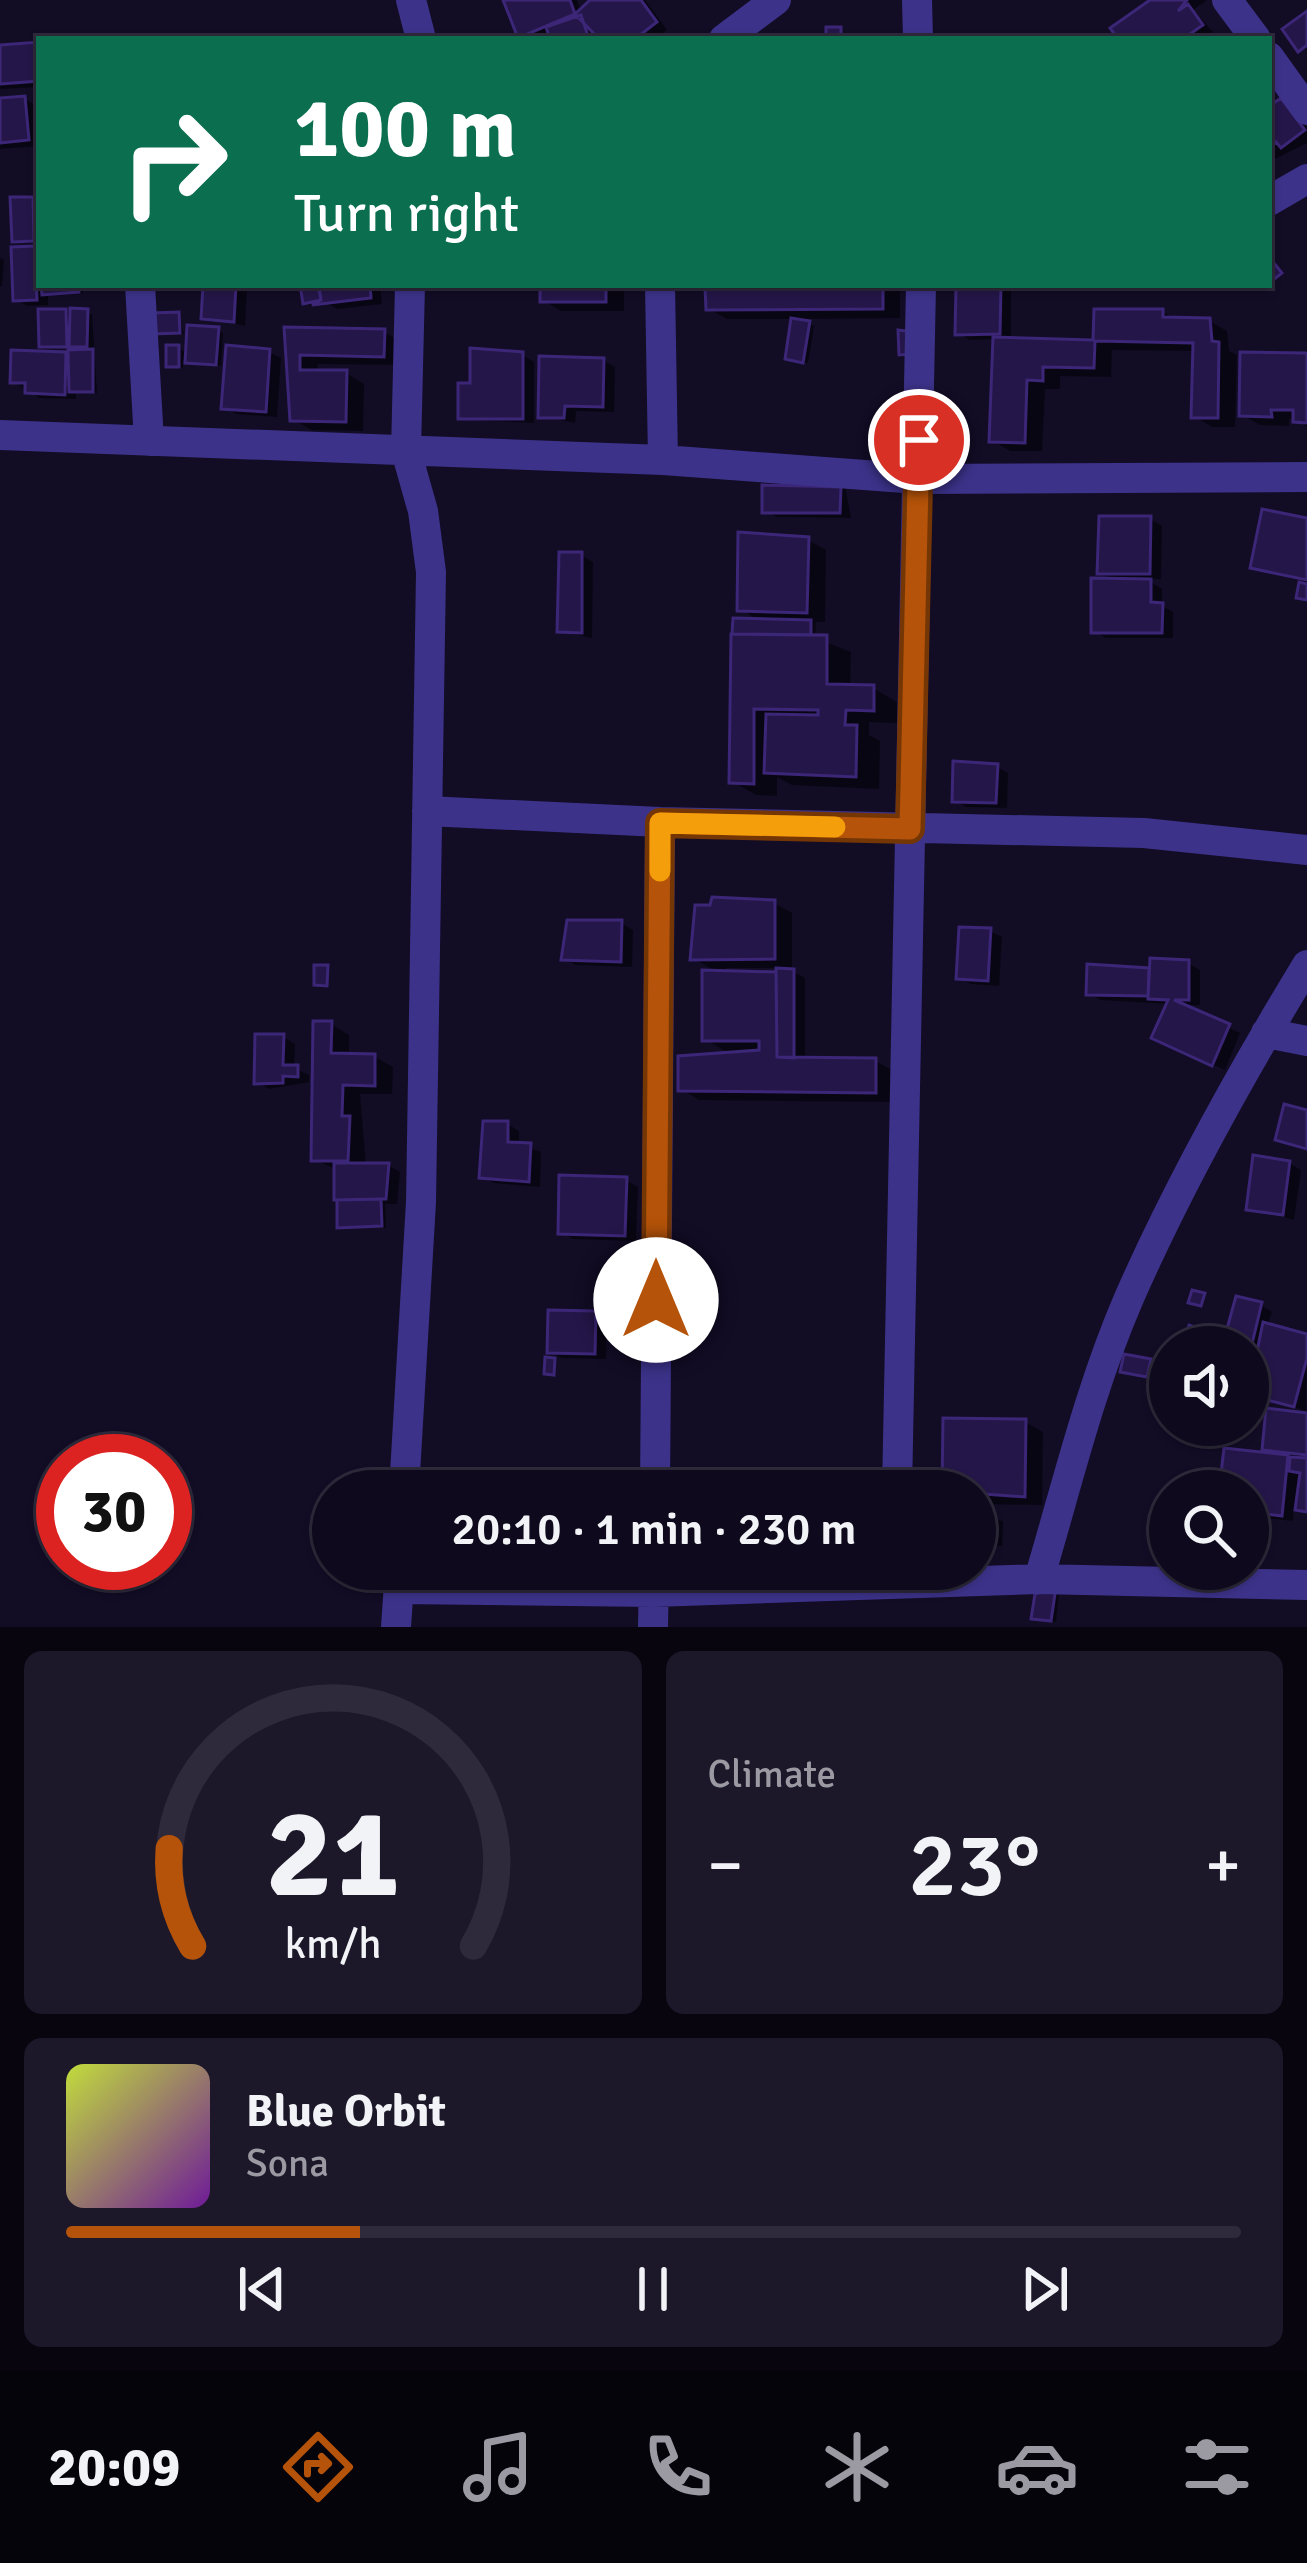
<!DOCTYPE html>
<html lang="en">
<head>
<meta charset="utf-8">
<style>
	body { margin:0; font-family:Signika,sans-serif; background:#1c1729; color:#f1f3f6; height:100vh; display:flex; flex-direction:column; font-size:45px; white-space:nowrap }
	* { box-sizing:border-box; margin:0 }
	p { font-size:39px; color:#9b9aa3 }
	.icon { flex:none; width:66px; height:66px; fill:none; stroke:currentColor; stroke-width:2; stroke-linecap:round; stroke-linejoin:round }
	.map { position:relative; height:1627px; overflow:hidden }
	.drawer { display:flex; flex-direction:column; gap:24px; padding:24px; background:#08050f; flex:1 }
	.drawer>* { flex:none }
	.hud { position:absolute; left:36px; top:36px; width:1236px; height:252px; border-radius:0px; box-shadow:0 3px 9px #0004,0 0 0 3px #2e2a3b; background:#0b6e4f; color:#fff; overflow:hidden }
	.tools { position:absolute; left:1149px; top:1326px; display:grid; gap:24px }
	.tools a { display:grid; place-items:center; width:120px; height:120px; border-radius:50%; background:#0e091c; box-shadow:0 3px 9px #0004,0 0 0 3px #2e2a3b; font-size:60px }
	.speed { position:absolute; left:36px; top:1434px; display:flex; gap:24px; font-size:60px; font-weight:700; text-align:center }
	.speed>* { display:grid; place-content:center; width:156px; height:156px; border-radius:50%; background:#0e091c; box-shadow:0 3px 9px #0004,0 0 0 3px #2e2a3b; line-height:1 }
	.speed .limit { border:18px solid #d22; background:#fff; color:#111 }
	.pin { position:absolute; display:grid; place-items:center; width:102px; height:102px; color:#fff; margin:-51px; border:6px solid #fff; border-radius:50%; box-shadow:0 3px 12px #0007 }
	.me { position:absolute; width:132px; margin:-66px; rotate:0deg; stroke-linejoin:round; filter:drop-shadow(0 0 9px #0008) }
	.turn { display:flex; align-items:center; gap:42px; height:252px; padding:0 60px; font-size:54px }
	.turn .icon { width:156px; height:156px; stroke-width:2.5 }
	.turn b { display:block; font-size:84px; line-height:102px }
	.big { font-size:90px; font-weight:600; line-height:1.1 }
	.drawer .tile { flex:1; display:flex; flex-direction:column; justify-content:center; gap:18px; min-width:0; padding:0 42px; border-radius:18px; background:#1c1729 }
	.drawer .dial { align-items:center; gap:0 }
	.dial svg { height:312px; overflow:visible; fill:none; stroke:#2e2a3b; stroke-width:7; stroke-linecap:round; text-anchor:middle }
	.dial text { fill:#f1f3f6; stroke:none }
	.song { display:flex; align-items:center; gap:36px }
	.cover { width:144px; height:144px; border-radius:18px; background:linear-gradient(135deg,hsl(70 70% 55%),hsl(280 70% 35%)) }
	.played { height:12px; border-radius:6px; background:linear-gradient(90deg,#b45309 25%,#2e2a3b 25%) }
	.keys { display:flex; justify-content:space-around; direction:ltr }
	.heat { display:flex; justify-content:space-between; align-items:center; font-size:66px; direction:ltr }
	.drawer .tiles { flex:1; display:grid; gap:24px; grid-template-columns:1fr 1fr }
	.tile:last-child { grid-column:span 2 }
	.trip { position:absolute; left:312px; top:1470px; width:684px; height:120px; border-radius:60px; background:#0e091c; box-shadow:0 3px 9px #0004,0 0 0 3px #2e2a3b; font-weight:600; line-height:120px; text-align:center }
	.tabs { display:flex; height:192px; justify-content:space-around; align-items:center; background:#06040b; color:#9b9aa3 }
	.tabs .icon { width:84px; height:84px }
	.tabs .selected { color:#b45309 }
	.tabs b { font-size:54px; color:#f1f3f6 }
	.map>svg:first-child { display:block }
	.shadow { fill:#0007; fill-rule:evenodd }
	.building { fill:#241648; stroke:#3c2677; stroke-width:3 }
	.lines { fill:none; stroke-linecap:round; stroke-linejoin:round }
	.street { stroke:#3c3289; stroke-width:30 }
	.route-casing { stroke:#753606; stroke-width:30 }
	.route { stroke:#b45309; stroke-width:21 }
	.slow { stroke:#f59e0b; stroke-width:21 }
</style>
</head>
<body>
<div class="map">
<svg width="1307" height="1627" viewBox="0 0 1307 1627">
	<rect width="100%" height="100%" fill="#120c25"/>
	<path class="shadow" d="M 505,0 L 577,0 L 580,9 L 561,17 L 564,25 L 595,0 L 645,0 L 667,30 L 654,39 L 603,39 L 594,30 L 597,39 L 555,39 L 552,34 L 527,39 Z
		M 1155,0 L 1207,0 L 1193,10 L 1213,32 L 1203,39 L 1122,39 Z
		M 209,33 L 220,39 L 196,39 Z
		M 39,45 L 39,87 L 0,89 L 0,48 Z
		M 24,99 L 36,105 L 39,146 L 0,149 L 0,101 Z
		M 1293,108 L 1307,127 L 1307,143 L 1273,160 L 1269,109 Z
		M 32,200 L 37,202 L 38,242 L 20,243 L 15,240 Z
		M 35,249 L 39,285 L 83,285 L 83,294 L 48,296 L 48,305 L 27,306 L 16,299 Z
		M 0,258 L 4,260 L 2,286 L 0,286 Z
		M 206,285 L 247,289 L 245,326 L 204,317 Z
		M 303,285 L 380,285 L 382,304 L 337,309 L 325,302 L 310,305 Z
		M 543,285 L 624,285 L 624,311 L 561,311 L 543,300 Z
		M 751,285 L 900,285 L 900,318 L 800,319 L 814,326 L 808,363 L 793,360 L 794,319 L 727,319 L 709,309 L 760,290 Z
		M 1011,285 L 1011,341 L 1096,343 L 1097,312 L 1162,312 L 1176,320 L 1209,321 L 1227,331 L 1229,351 L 1237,355 L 1235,427 L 1212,427 L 1194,416 L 1196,351 L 1112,350 L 1111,377 L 1060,376 L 1060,389 L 1045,389 L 1042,451 L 1010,451 L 992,440 L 996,339 L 970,340 L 958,333 L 959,286 Z
		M 65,312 L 92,314 L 97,393 L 76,393 L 76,399 L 39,398 L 13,381 L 65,355 L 71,358 L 71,348 L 42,345 Z
		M 178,315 L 184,334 L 156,332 Z
		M 218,330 L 223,333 L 221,366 L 183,359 L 183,368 L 169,365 L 178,348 L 188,354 Z
		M 287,330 L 384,332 L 402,342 L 401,365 L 318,364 L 317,373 L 346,373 L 364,384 L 363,431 L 311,430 L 293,419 Z
		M 269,352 L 281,358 L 277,417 L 236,414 L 225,407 Z
		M 522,355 L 534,362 L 534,423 L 473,420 L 461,414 L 473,386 Z
		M 1307,356 L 1307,427 L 1296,419 L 1289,419 L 1289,426 L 1260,425 L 1242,415 Z
		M 603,360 L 615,367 L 614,412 L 576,411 L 575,423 L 541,416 Z
		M 765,477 L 844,481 L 851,518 L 777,517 L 765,511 Z
		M 1150,519 L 1162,526 L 1161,579 L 1146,579 L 1162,589 L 1162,606 L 1173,612 L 1173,638 L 1106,638 L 1094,631 L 1116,581 L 1100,572 Z
		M 1307,521 L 1307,599 L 1299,596 L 1302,581 L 1253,567 Z
		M 808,540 L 826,550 L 825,622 L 816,622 L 815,638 L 851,652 L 850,687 L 873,688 L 897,702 L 897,723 L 869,722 L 869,735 L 880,741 L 879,789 L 792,785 L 777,777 L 777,796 L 756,795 L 732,781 L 762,622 L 740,609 Z
		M 581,555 L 593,562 L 592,638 L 560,631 Z
		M 997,767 L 1008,773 L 1007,808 L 966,807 L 955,800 Z
		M 774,903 L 792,913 L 792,971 L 805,978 L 805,1061 L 875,1061 L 894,1071 L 893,1102 L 699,1100 L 681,1089 L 732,1055 L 705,1039 L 720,974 L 693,958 ZM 726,968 L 779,968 L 779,978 L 726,974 Z
		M 621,923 L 633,930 L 632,967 L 576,965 L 564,958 Z
		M 990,931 L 1002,937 L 999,986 L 971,984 L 959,978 Z
		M 1188,963 L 1200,970 L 1200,1005 L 1179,1005 L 1240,1033 L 1225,1070 L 1167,1044 L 1170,1004 L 1100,1000 L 1089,993 L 1090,967 L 1152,971 Z
		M 331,1024 L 349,1035 L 349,1056 L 375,1057 L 393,1067 L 392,1094 L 360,1094 L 366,1166 L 389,1166 L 400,1172 L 397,1204 L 385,1204 L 386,1228 L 340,1226 L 337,1170 L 314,1159 Z
		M 283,1037 L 295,1044 L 294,1068 L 309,1075 L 309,1082 L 269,1089 L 257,1082 Z
		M 507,1124 L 519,1131 L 519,1145 L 541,1152 L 540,1187 L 494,1183 L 482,1177 Z
		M 1289,1163 L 1301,1170 L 1294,1220 L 1249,1208 Z
		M 626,1180 L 638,1187 L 636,1241 L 573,1239 L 561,1232 Z
		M 1261,1305 L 1272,1312 L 1267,1326 L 1307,1337 L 1306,1411 L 1248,1393 L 1248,1347 Z
		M 595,1314 L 607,1321 L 606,1359 L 561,1358 L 550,1351 Z
		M 1307,1416 L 1307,1513 L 1294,1506 L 1293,1521 L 1248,1516 L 1248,1491 L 1222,1491 L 1283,1458 L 1265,1448 Z
		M 1025,1422 L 1043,1432 L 1042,1505 L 975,1504 L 975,1491 Z
		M 975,1515 L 1003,1521 L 1002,1546 L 975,1546 Z
		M 1059,1593 L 1056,1622 L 1034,1617 L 1037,1596 Z"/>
	<path class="building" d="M 503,0 L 570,0 L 575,14 L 518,38 Z
		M 590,0 L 641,0 L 657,22 L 635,39 L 599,39 L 575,14 Z
		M 1150,0 L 1187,0 L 1178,11 L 1188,4 L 1203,25 L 1183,39 L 1118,39 L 1110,28 Z
		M 1307,11 L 1307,45 L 1298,52 L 1282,29 Z
		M 581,15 L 589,39 L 550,39 L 546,27 Z
		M 826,27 L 841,27 L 841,39 L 796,39 L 826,35 Z
		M 39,42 L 39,81 L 0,84 L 0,45 Z
		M 25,96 L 29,140 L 0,143 L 0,98 Z
		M 1281,98 L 1305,130 L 1281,148 L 1276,142 L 1269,148 L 1269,106 Z
		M 10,197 L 33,197 L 34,241 L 12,242 Z
		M 35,246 L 37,300 L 13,301 L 11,247 Z
		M 1269,257 L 1282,273 L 1273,280 L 1269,276 Z
		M 41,285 L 79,285 L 79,292 L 42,295 Z
		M 203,285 L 236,285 L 234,322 L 201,319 Z
		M 300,285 L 319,285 L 321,300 L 303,304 Z
		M 318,285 L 370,285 L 371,298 L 312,305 L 321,300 Z
		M 540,285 L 606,285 L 606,302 L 540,302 Z
		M 883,285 L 883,309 L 706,310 L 705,287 Z
		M 956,285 L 1001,285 L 1000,334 L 955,335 Z
		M 70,308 L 88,309 L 87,347 L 69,347 Z
		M 38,309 L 66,309 L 67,347 L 39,347 Z
		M 1094,309 L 1163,309 L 1163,317 L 1210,318 L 1212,341 L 1219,342 L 1218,418 L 1191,418 L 1193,343 L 1095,341 L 1094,368 L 1043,367 L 1043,381 L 1027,380 L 1025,443 L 989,442 L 993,337 L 1093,340 Z
		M 179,312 L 180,333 L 153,334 L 152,313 Z
		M 791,318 L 810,321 L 803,363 L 785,359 Z
		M 187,325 L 219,327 L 216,365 L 185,363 Z
		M 284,327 L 385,329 L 384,357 L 300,355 L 300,370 L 347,370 L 346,422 L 290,421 Z
		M 898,330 L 915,332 L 912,354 L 899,355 Z
		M 166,345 L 179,345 L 179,367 L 166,367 Z
		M 226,345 L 270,349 L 266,412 L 221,409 Z
		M 470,348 L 523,352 L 523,419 L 458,419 L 458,383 L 470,383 Z
		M 93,349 L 93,392 L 69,392 L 68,350 Z
		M 11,350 L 66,352 L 65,395 L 25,393 L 25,383 L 10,383 Z
		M 1240,352 L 1307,353 L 1307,423 L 1293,422 L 1293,410 L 1271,410 L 1272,417 L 1239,416 Z
		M 539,356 L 604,358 L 603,407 L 565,406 L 564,418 L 538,418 Z
		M 762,485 L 841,487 L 840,513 L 762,513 Z
		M 1262,509 L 1307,518 L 1307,580 L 1250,568 Z
		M 1099,516 L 1151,516 L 1150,574 L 1097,574 Z
		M 738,532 L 809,537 L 807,613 L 737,611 Z
		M 559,552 L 582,552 L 582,633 L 557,632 Z
		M 1091,578 L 1151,579 L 1151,602 L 1163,603 L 1162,633 L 1091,633 Z
		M 1299,582 L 1307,584 L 1307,600 L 1296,598 Z
		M 733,618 L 811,620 L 811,635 L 732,634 Z
		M 731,634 L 827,635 L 827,684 L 874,685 L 874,711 L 846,710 L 845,725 L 857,725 L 856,777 L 764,773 L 766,714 L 818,715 L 818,710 L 754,709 L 754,784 L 729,783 Z
		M 953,761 L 998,764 L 996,803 L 952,802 Z
		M 712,897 L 775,900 L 775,959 L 690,960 L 695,905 L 710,905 Z
		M 567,920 L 622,920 L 621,962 L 561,960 Z
		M 959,927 L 991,928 L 988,981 L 956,979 Z
		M 1150,958 L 1189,960 L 1189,1000 L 1174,1000 L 1230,1024 L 1212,1066 L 1151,1038 L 1168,1000 L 1148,999 Z
		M 1087,964 L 1149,968 L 1148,996 L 1086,995 Z
		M 314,965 L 328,965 L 327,986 L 314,985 Z
		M 776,968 L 794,969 L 794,1058 L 777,1057 Z
		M 702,970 L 776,972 L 777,1057 L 876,1058 L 876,1093 L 678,1091 L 678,1056 L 759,1050 L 759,1041 L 702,1041 Z
		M 313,1021 L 332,1021 L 331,1053 L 375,1054 L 375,1086 L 343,1085 L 342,1116 L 350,1116 L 348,1161 L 311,1161 Z
		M 255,1034 L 284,1034 L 283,1065 L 298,1065 L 298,1077 L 283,1076 L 283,1083 L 254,1084 Z
		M 1284,1104 L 1307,1110 L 1307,1149 L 1275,1140 Z
		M 483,1121 L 508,1121 L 508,1142 L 531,1143 L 529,1182 L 479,1178 Z
		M 1253,1155 L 1290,1161 L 1283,1215 L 1246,1210 Z
		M 334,1163 L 389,1163 L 386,1199 L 334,1200 Z
		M 559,1175 L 627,1177 L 625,1236 L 558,1234 Z
		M 381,1199 L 382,1226 L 337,1228 L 337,1200 Z
		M 1192,1290 L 1205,1293 L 1201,1306 L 1188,1303 Z
		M 1236,1296 L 1262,1302 L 1251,1348 L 1182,1347 L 1189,1325 L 1225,1336 Z
		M 548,1310 L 596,1311 L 595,1354 L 547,1353 Z
		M 1263,1322 L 1307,1334 L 1307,1358 L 1294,1407 L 1248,1395 Z
		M 1124,1354 L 1151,1359 L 1147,1377 L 1120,1372 Z
		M 545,1357 L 555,1358 L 554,1375 L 544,1374 Z
		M 1266,1408 L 1307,1413 L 1307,1455 L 1262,1450 Z
		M 943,1418 L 1026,1419 L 1025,1497 L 942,1491 Z
		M 1224,1448 L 1288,1455 L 1282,1516 L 1248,1512 L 1248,1491 L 1219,1491 Z
		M 1290,1457 L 1307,1458 L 1307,1512 L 1295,1510 L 1300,1473 L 1289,1471 Z
		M 975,1512 L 992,1512 L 991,1541 L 975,1541 Z
		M 1056,1587 L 1051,1621 L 1031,1619 L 1035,1594 Z"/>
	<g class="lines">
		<path class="street" d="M 411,0 L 421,39
			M 917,0 L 918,39
			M 1227,0 L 1256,39
			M 724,39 L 776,0
			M 1269,57 L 1307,110
			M 1269,201 L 1307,179
			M 140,285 L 149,441
			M 660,285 L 663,460
			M 0,435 L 663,460 L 918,479 L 1307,477
			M 427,811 L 660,822 L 1144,833 L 1307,850
			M 1266,1033 L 1307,1041
			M 404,1491 L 421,1202 L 431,572 L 423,511 L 406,451 L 410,285
			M 655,1491 L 660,822
			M 897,1491 L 921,285
			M 1039,1579 C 1067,1485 1090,1388 1129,1298 C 1179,1184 1242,1072 1307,965
			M 399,1589 L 654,1592 L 1039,1579 L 1307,1585
			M 396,1627 L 400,1569
			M 653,1627 L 654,1569"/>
	</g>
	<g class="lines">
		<defs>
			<path id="route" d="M 656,1300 L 660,823 L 910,829 L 919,440"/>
		</defs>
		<use href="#route" class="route-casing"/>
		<use href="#route" class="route"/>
		<path class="slow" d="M 660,871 L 660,823 L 835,827"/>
	</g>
</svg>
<div class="tools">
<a><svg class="icon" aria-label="sound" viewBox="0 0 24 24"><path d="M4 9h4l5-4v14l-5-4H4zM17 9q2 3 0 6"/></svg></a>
<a><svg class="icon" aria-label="search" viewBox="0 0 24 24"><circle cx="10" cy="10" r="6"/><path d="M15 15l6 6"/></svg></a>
</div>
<div class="speed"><div class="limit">30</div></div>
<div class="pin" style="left:919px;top:440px;background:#d93025"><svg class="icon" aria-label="arrive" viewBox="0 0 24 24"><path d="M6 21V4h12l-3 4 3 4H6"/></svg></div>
<svg class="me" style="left:656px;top:1300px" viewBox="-20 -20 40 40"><circle r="19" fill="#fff"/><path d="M0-13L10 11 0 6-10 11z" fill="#b45309"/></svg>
<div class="trip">20:10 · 1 min · 230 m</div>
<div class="hud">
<div class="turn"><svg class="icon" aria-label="right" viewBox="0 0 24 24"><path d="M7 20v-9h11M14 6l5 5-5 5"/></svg><div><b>100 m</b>Turn right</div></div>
</div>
</div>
<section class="drawer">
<div class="tiles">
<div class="tile dial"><svg viewBox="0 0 100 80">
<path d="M14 69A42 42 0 1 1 86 69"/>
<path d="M14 69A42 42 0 0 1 8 44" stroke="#b45309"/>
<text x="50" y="56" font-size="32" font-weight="700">21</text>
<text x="50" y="72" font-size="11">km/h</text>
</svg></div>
<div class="tile"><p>Climate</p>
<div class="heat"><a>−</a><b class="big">23°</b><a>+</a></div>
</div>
<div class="tile">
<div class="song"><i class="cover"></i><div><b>Blue Orbit</b><p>Sona</p></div></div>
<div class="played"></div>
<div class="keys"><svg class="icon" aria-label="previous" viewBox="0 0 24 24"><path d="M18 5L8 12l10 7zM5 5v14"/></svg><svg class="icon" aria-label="pause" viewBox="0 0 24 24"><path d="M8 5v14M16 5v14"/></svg><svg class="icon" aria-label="next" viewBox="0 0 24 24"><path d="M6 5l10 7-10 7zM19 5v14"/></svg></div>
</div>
</div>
</section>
<nav class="tabs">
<b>20:09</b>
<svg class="icon selected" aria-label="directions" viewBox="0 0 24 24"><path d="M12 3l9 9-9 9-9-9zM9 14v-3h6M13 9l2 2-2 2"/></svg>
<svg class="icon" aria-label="music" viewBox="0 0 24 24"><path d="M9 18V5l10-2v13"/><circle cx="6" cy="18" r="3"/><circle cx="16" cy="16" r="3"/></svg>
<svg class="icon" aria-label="phone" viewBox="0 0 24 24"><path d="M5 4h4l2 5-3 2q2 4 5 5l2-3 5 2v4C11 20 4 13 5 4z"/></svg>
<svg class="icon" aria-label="climate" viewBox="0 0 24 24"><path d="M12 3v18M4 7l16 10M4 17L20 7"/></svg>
<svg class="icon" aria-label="car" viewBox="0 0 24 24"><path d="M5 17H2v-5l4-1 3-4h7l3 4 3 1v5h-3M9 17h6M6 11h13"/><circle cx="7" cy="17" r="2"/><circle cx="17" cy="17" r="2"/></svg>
<svg class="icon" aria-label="filters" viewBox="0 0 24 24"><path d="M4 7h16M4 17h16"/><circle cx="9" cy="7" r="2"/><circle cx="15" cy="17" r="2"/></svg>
</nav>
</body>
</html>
